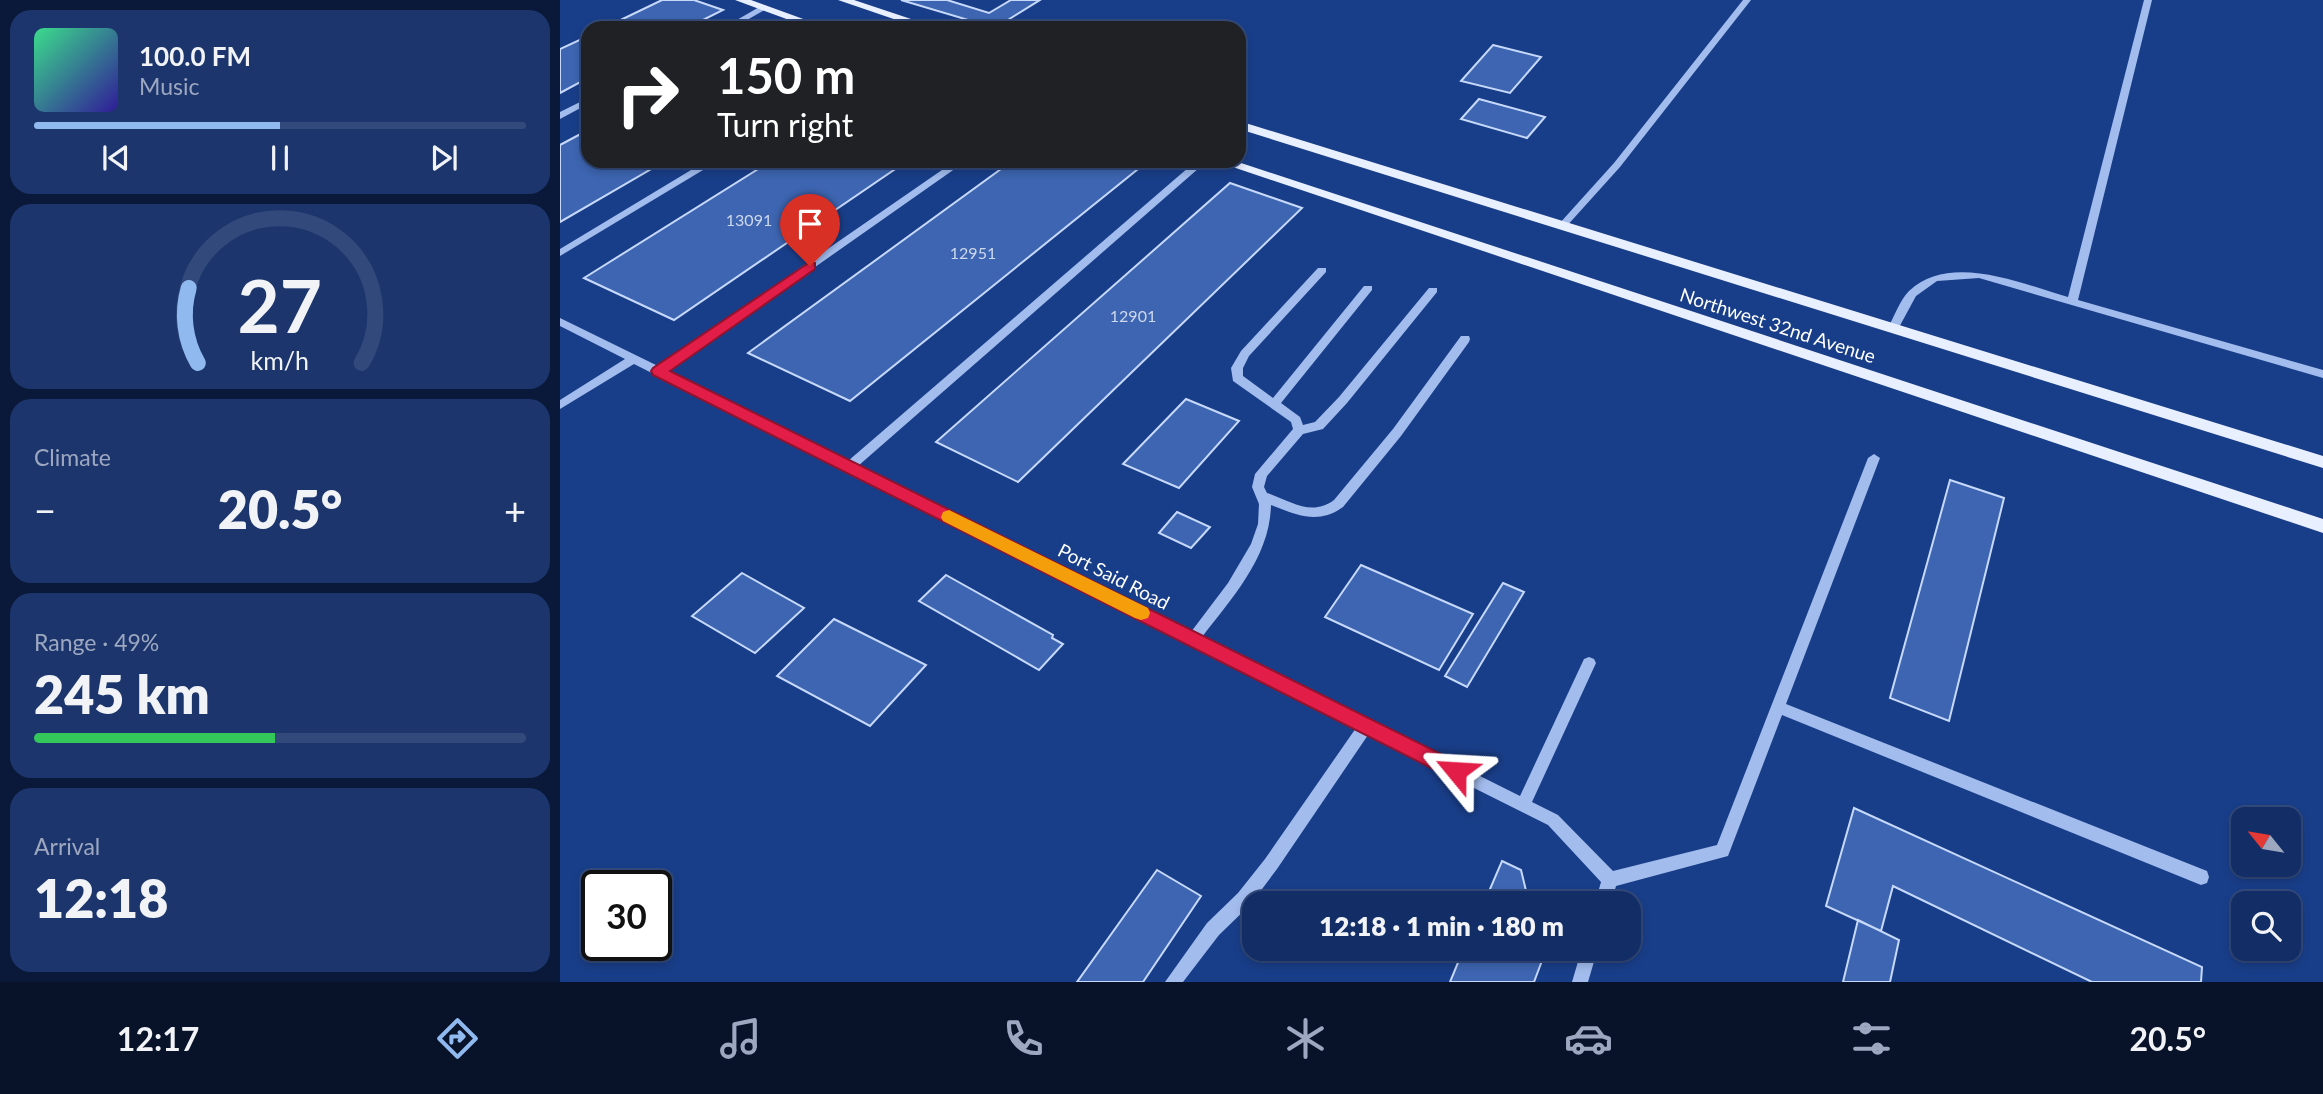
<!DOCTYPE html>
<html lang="en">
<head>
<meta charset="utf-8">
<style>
	body { margin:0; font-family:Lato,sans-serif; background:#1c366d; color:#f1f3f6; height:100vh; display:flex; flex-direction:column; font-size:26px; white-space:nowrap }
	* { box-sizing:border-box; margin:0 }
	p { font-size:23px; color:#9da8c0 }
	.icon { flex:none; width:38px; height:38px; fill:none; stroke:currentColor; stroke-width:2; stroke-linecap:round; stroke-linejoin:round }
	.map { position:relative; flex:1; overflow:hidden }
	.drawer { display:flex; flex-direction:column; gap:10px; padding:10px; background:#0a1939; width:560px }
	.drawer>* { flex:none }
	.banner { position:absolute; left:21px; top:21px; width:665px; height:147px; border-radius:21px; box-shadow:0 4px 10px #0003,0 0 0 2px #324a7b; background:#202124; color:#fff; overflow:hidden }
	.needle { width:46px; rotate:300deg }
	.tools { position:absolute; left:1671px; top:807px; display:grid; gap:14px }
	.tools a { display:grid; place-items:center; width:70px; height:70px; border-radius:14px; background:#132e67; box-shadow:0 4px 10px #0003,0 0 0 2px #324a7b; font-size:35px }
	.speed { position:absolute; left:21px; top:870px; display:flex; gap:14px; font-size:35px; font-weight:700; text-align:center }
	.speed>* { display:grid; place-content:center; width:91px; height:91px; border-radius:50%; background:#132e67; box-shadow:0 4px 10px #0003,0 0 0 2px #324a7b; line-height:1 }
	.speed .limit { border:4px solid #111; border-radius:10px; background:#fff; color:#111 }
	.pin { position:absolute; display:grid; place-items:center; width:60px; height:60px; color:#fff; margin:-72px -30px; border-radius:50% 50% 50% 0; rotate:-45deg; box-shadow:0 0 7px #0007 }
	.pin .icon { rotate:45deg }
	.me { position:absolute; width:77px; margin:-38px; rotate:297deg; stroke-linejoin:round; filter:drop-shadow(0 0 5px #0008) }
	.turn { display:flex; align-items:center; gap:24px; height:147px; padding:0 21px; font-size:32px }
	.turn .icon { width:91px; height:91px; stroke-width:2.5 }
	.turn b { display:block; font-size:49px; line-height:60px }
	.big { font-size:52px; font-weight:800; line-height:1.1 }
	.drawer .card { flex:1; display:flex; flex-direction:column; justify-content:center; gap:10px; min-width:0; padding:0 24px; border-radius:21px; background:#1c366d }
	.drawer .dial { align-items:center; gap:0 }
	.dial svg { height:182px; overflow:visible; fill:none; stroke:#324a7b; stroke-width:7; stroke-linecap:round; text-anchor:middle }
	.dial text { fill:#f1f3f6; stroke:none }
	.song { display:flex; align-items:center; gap:21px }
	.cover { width:84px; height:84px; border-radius:10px; background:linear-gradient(135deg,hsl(150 70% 55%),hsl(250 70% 35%)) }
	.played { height:7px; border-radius:4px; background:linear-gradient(90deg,#90b9f0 50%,#324a7b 50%) }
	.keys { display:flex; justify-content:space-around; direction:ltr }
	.heat { display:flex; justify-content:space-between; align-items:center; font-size:38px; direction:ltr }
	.charge { height:10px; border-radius:5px; background:linear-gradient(90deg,#34c759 49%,#324a7b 0) }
	.trip { position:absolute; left:682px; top:891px; width:399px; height:70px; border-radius:21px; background:#132e67; box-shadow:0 4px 10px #0003,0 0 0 2px #324a7b; font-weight:800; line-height:70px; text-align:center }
	.tab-bar { display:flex; height:112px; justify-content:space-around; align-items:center; background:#081229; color:#9da8c0 }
	.tab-bar .icon { width:49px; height:49px }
	.tab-bar .current { color:#90b9f0 }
	.tab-bar b { font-size:32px; color:#f1f3f6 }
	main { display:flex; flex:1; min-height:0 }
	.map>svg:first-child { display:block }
	.building { fill:#3d65b1; stroke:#c7d9fa; stroke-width:2 }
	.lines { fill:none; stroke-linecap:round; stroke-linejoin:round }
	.minor { fill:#a2bced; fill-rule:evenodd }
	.major { fill:#e8efff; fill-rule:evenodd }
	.route { fill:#e11d48; stroke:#92132f; stroke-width:2 }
	.slow { fill:#f59e0b }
	.labels { text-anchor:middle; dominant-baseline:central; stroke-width:7; stroke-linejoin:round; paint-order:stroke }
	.number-label { font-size:16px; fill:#ced8ec }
	.street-label { font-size:19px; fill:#fff; stroke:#193e89 }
</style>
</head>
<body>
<main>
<section class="drawer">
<div class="card">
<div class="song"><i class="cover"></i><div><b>100.0 FM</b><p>Music</p></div></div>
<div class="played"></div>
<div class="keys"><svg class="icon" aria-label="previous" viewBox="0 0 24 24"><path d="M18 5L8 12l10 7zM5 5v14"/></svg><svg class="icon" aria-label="pause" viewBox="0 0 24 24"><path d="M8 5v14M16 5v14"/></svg><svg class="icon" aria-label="next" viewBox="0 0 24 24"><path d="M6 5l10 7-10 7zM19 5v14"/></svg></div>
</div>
<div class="card dial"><svg viewBox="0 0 100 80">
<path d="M14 69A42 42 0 1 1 86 69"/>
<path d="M14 69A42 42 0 0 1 10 36" stroke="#90b9f0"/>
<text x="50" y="56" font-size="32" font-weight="700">27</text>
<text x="50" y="72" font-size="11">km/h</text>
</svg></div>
<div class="card"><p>Climate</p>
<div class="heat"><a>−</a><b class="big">20.5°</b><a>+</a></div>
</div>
<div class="card"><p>Range · 49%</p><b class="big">245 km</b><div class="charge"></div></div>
<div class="card"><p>Arrival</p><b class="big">12:18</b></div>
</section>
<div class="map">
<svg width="1763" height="982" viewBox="0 0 1763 982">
	<rect width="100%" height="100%" fill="#193e89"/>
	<path class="building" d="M 102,0 L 134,0 L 163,10 L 127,28 L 44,28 Z
		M 341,0 L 387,0 L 429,13 L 451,0 L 480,0 L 435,28 Z
		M 28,36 L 28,78 L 0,93 L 0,49 Z
		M 933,45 L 981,57 L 950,93 L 901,81 Z
		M 919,99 L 985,117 L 967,138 L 901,119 Z
		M 28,130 L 28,161 L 105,161 L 0,222 L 0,145 Z
		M 211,161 L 347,161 L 114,320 L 24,278 Z
		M 452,161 L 588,161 L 290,401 L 188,353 Z
		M 670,183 L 742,208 L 458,482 L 376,442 Z
		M 626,399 L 679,421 L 619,488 L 563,464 Z
		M 1390,480 L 1444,498 L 1389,721 L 1330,698 Z
		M 617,512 L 650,527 L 631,548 L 599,533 Z
		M 801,565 L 913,614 L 879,670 L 765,617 Z
		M 182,573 L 244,608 L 195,653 L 132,616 Z
		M 386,575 L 493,635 L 492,638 L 503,644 L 479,670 L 359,601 Z
		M 943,583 L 964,592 L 907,687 L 885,676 Z
		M 274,619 L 366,665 L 310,726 L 217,676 Z
		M 1294,808 L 1642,967 L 1641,982 L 1532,982 L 1333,886 L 1321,931 L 1266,906 Z
		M 942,861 L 961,870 L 969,903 L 924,903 Z
		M 597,870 L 641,896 L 583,982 L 517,982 Z
		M 1298,920 L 1339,940 L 1330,982 L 1283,982 Z
		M 904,948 L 981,948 L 983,958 L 974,982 L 890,982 Z"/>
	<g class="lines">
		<path class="minor" d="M 1183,0 L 1191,0 L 1060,167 L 1005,228 L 999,228 L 999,224 L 1054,163 Z
			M 1584,0 L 1592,0 L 1518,300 L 1763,370 L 1763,378 L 1419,278 L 1377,281 L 1356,296 L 1337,331 L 1333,332 L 1328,328 C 1334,317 1340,300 1349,291 C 1390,252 1462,284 1508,297 Z
			M 201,6 L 208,8 L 173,28 L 163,28 Z
			M 28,98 L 28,104 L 0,119 L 0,112 Z
			M 146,161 L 158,161 L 0,256 L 0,249 Z
			M 395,161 L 406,161 L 107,371 L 288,461 L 636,161 L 647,161 L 298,466 L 631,632 L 668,583 L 691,544 L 698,524 L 699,504 L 692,487 L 695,474 L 733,429 L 731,422 L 673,381 L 671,368 L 681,351 L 758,268 L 766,268 L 766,272 L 689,356 L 683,368 L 683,376 L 713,398 L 804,286 L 812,286 L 812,290 L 721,403 L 740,417 L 743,425 L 755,422 L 779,397 L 869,288 L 877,288 L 877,292 L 787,403 L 763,429 L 743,434 L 707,476 L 704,487 L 707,493 C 731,501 751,517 774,500 L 833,429 L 901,336 L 909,336 L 910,339 L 909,342 L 841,436 L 783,507 C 758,525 737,515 711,505 C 710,557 672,598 642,637 L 960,796 L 1024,659 L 1029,657 L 1034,659 L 1036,663 L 972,802 L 998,815 L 1053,871 L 1157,845 L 1308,458 L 1314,454 L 1320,458 L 1226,704 L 1647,871 L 1649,877 L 1647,883 L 1641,885 L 1222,715 L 1168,856 L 1056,886 L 1051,903 L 1035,903 L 1041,882 L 988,825 L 808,735 L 717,869 L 690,905 L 659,935 L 623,982 L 605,982 L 647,923 L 678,893 L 705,859 L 796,728 L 74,364 L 0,409 L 0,400 L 65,359 L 0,326 L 0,318 L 98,366 Z
			M 1022,948 L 1038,948 L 1028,982 L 1012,982 Z"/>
		<path class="major" d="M 175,0 L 191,0 L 268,28 L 251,28 Z
			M 278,0 L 294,0 L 378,28 L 360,28 Z
			M 679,121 L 1763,456 L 1763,468 L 679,129 Z
			M 655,161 L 675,161 L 1763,519 L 1763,533 Z"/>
	</g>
	<path class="route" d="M 250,262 L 255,263 L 255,269 L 110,371 L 903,765 L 906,771 L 903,777 L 896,780 L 889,777 L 93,375 L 91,371 L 93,368 Z"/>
	<path class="slow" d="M 389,510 L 588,608 L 590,613 L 588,618 L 581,620 L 575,618 L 383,521 L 381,517 L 383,512 Z"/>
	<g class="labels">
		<g class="number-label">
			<text x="189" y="219">13091</text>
			<text x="413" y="252">12951</text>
			<text x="573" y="315">12901</text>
		</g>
		<g class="street-label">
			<text transform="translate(1218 325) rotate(18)">Northwest 32nd Avenue</text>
			<text transform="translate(554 576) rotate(27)">Port Said Road</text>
		</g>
	</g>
</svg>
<div class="tools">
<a><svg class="needle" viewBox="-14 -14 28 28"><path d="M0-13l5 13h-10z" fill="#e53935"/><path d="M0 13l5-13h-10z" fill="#9da8c0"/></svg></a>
<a><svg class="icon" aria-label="search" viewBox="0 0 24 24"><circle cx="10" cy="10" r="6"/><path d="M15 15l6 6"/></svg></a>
</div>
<div class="speed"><div class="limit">30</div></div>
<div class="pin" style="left:250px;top:266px;background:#d93025"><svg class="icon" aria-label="arrive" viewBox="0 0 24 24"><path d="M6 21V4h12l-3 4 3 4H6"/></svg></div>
<svg class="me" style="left:896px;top:771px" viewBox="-20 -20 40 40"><path d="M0-17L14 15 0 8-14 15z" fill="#e11d48" stroke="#fff" stroke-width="4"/></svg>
<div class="trip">12:18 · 1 min · 180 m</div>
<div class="banner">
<div class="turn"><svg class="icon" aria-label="right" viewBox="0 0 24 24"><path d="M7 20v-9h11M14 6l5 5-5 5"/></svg><div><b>150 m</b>Turn right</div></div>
</div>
</div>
</main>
<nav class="tab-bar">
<b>12:17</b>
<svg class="icon current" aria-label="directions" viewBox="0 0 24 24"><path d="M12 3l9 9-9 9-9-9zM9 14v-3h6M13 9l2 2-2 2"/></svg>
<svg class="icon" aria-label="music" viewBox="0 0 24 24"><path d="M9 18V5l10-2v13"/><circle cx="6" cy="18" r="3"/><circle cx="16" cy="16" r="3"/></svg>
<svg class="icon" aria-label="phone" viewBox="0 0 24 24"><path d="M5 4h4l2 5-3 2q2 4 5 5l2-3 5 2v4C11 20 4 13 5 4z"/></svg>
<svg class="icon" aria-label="climate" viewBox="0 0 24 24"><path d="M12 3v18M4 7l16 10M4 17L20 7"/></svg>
<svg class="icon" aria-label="car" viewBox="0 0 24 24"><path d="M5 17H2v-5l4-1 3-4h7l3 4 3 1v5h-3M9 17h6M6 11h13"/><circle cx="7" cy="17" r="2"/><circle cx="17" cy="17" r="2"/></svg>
<svg class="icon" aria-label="filters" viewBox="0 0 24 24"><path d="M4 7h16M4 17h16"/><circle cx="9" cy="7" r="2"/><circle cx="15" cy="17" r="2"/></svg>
<b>20.5°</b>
</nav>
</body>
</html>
